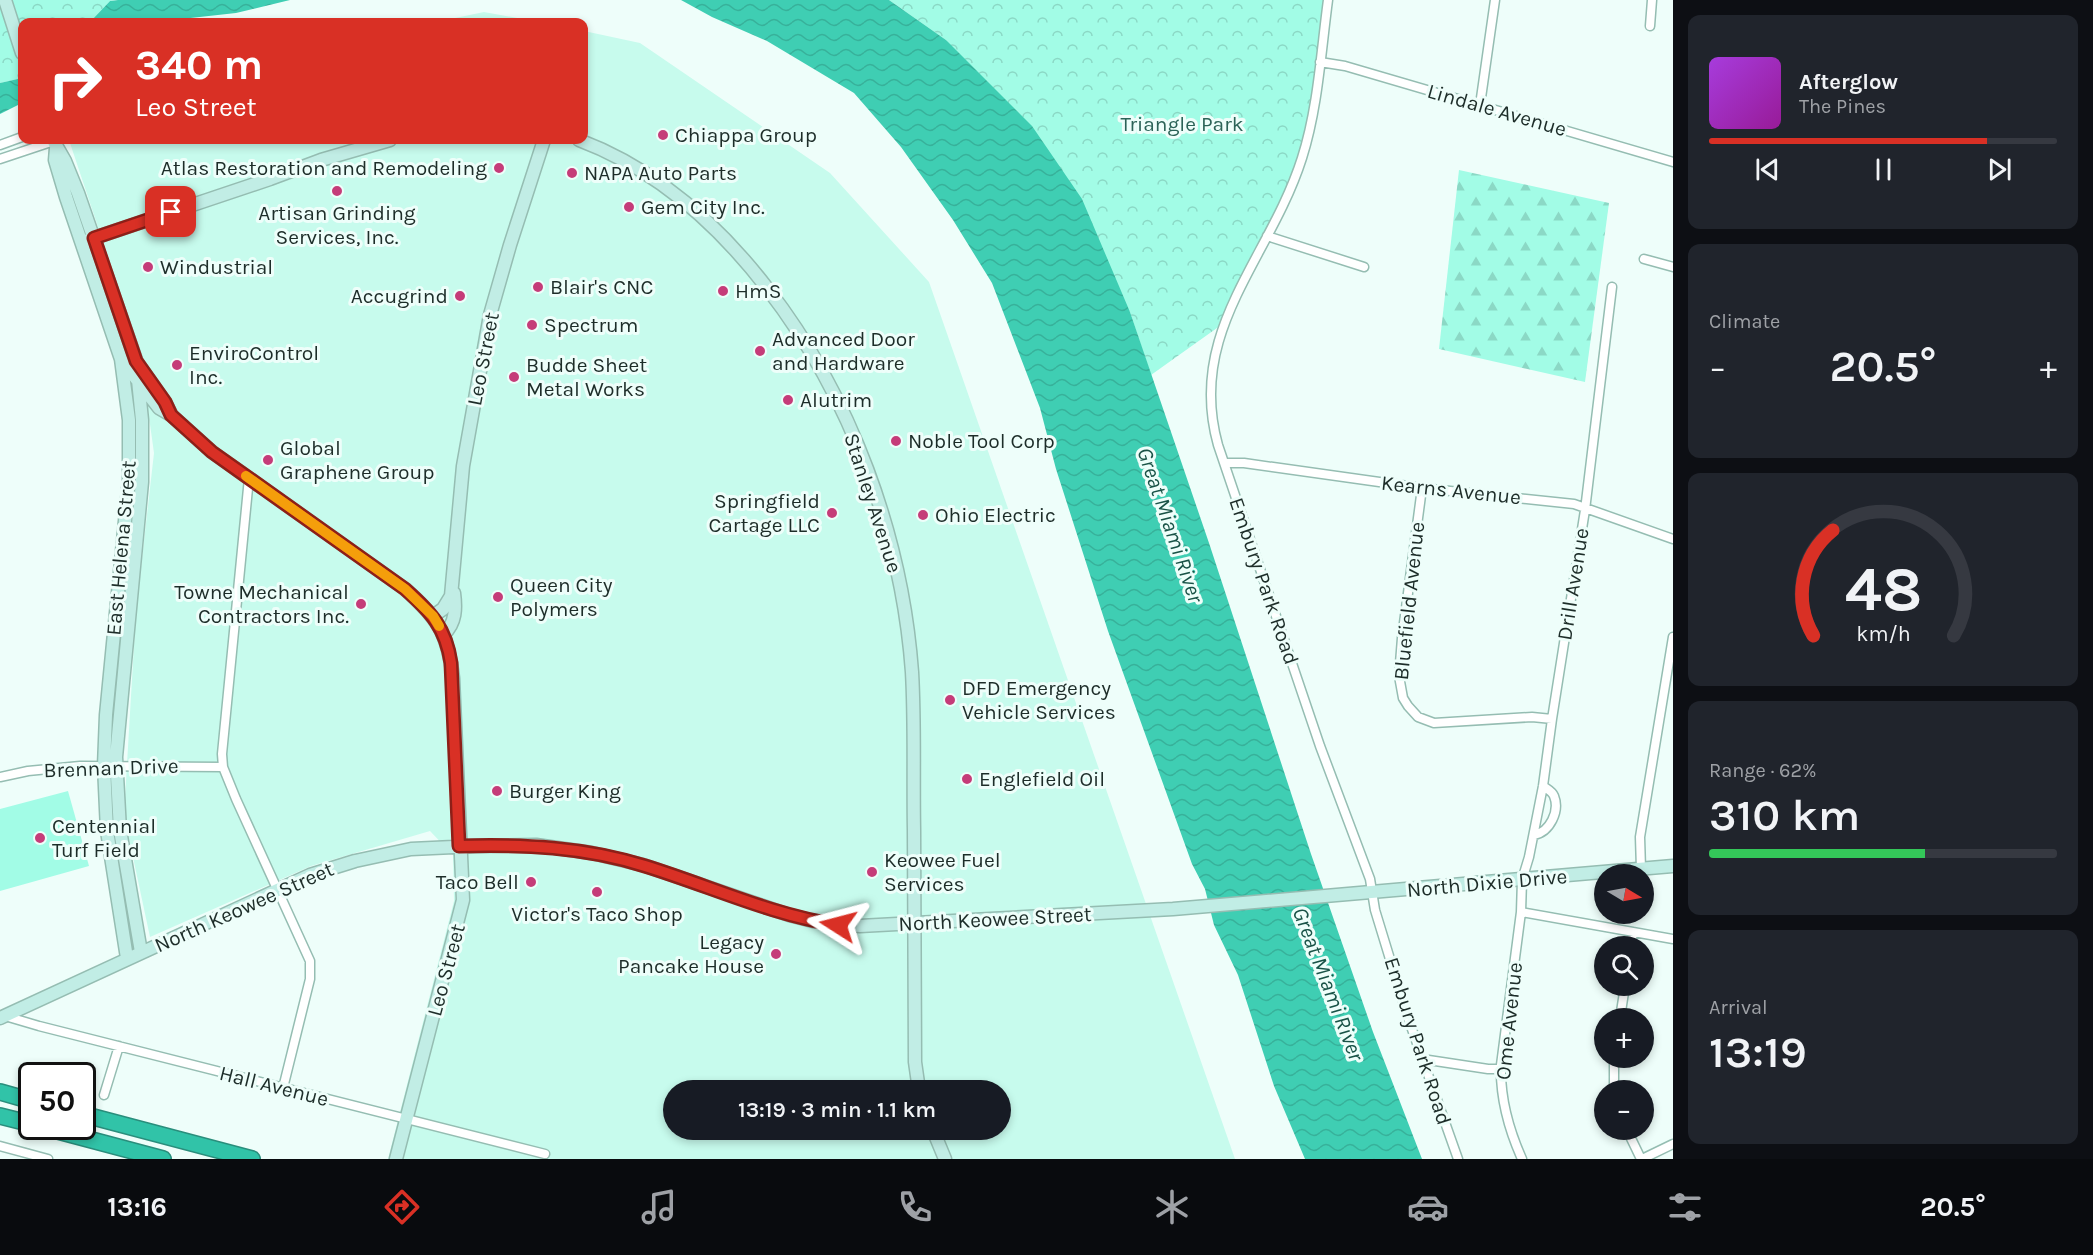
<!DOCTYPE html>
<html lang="en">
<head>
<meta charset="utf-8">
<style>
	body { margin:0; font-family:Karla,sans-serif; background:#20242c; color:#f1f3f6; height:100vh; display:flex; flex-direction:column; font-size:22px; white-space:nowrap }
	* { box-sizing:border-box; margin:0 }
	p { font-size:20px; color:#9ea1a6 }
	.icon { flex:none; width:33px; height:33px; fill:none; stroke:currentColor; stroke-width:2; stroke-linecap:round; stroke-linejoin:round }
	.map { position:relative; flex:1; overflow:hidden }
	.panel { display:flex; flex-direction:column; gap:15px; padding:15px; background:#0d0f14; width:420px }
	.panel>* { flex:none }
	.hud { position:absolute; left:18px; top:18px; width:570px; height:126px; border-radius:12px; box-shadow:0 3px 9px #0003; background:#d93025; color:#fff; overflow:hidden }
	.needle { width:39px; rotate:100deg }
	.controls { position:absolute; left:1594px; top:864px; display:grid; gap:12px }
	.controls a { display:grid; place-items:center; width:60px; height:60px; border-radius:50%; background:#171b24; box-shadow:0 3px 9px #0003; font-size:30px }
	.speed { position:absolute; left:18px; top:1062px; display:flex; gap:12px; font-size:30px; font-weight:700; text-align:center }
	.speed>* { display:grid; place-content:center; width:78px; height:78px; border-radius:50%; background:#171b24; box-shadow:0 3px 9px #0003; line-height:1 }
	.speed .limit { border:3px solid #111; border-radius:9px; background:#fff; color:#111 }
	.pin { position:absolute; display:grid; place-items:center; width:51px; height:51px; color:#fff; margin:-26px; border-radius:12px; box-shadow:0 3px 9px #0006 }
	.me { position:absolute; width:66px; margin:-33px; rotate:279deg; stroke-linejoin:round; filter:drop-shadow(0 0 4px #0008) }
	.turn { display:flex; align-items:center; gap:21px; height:126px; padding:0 18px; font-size:27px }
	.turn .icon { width:78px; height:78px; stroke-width:2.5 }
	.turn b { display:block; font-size:42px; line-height:51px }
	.big { font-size:45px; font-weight:600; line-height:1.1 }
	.panel .widget { flex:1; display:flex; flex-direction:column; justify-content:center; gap:9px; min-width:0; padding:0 21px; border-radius:12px; background:#20242c }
	.panel .dial { align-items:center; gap:0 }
	.dial svg { height:156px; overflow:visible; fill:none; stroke:#363941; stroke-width:7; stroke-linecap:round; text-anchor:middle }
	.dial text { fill:#f1f3f6; stroke:none }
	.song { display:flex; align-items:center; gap:18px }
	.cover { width:72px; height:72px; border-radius:9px; background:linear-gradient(135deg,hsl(280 70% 55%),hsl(300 70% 35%)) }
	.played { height:6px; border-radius:3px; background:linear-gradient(90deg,#d93025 80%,#363941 80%) }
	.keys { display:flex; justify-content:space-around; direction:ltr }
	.heat { display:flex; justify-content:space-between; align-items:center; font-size:33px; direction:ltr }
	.charge { height:9px; border-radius:4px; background:linear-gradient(90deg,#34c759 62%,#363941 0) }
	.trip { position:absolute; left:663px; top:1080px; width:348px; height:60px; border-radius:30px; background:#171b24; box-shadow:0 3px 9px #0003; font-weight:600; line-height:60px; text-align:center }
	.dock { display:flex; height:96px; justify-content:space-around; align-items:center; background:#090b0e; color:#9ea1a6 }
	.dock .icon { width:42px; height:42px }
	.dock .selected { color:#d93025 }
	.dock b { font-size:27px; color:#f1f3f6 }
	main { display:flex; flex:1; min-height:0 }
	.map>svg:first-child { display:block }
	.built { fill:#c7fbed; fill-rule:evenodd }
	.grass { fill:#a2fce6 }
	.forest { fill:url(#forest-firs) }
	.park { fill:url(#park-crowns) }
	.water { fill:url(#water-waves) }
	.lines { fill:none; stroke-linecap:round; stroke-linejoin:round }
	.street-casing { stroke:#95bdb2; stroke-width:11 }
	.secondary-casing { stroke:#95bdb2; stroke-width:15 }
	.highway-casing { stroke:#2a8e7c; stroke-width:18 }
	.street { stroke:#fff; stroke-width:8 }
	.secondary { stroke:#c1ede5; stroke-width:12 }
	.highway { stroke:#31c3a8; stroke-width:15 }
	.route-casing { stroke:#8d1f18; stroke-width:15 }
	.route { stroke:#d93025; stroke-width:10 }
	.slow { stroke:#f59e0b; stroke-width:10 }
	.poi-dot { fill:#c53c79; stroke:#eefefa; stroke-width:2 }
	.labels { text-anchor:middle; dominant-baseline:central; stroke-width:6; stroke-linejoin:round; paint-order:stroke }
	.street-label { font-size:21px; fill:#1d2d29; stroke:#eefefa }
	.park-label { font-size:21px; fill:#2b6357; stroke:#eefefa }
	.poi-label { font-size:21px; fill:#1d2d29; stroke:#eefefa; text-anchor:start }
	.water-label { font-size:22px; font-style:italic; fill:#195347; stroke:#eefefa }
</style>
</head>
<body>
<main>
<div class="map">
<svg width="1673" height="1159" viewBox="0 0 1673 1159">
	<defs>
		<pattern id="forest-firs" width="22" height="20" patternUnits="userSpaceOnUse" patternTransform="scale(1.5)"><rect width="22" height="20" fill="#a2fce6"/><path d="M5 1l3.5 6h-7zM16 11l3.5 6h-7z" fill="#8bd8c5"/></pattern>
		<pattern id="park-crowns" width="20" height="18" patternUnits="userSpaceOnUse" patternTransform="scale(1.5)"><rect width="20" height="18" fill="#a2fce6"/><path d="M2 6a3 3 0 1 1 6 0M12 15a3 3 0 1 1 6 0" fill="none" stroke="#8bd8c5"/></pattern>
		<pattern id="water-waves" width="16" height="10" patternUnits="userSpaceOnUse" patternTransform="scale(1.5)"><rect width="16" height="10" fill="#3fceb3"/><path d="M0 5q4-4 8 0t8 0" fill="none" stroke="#37b19a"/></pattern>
	</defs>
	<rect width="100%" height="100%" fill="#eefefa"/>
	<path class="built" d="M 484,12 L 539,22 L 436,22 Z
		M 584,31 L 640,43 L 830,173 L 929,282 L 1235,1159 L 388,1159 L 454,901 L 453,855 L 430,831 L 311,866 L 150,937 L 124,815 L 136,611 L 154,453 L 140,353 L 69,140 L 584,140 ZM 674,1090 L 1000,1090 L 1000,1130 L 674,1130 Z"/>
	<path class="grass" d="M 68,791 L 89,866 L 0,891 L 0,809 Z"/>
	<path class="forest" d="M 1459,170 L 1609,203 L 1585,382 L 1439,349 Z"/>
	<path class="park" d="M 0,0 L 115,0 L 110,1 L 90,22 L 22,22 L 22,78 L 0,83 Z
		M 889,0 L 1328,0 L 1302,160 L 1224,323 L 1151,375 L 1130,312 L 946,40 Z"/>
	<path class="water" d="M 118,0 L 290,0 L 236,13 L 154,22 L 90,22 L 110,1 Z
		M 681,0 L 889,0 L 946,40 L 1032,126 L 1082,199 L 1130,312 L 1209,543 L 1311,854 L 1373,1032 L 1422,1159 L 1305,1159 L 1274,1086 L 1238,975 L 1214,925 L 1205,889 L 1192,864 L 1108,631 L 1056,469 L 1040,408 L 992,283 L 953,220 L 901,147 L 854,93 L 767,41 L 712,17 Z
		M 22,78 L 22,103 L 0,114 L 0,83 Z"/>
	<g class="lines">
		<defs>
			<path id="street" d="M 1328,0 C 1321,52 1318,108 1302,158 C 1270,259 1186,331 1218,445 L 1320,746 L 1370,879 L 1375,910 L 1408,1018 L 1458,1159
				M 1650,26 L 1652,0
				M 1320,62 L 1345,66 L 1673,162
				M 1480,105 L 1495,0
				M 0,145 L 22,137
				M 0,159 L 54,141
				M 1267,236 L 1364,267
				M 1644,259 L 1673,267
				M 1225,463 L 1244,463 L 1422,488 L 1574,504 L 1673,539
				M 249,478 L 222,754 L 223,767 L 236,799 L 310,961 L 310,979 L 283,1088
				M 1422,488 L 1402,638 L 1399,676 L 1403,698 L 1408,706 L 1418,717 L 1434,723 L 1532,717 L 1552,719
				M 0,777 L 28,771 L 80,766 L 223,767
				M 1534,835 C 1550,832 1560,811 1554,796 C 1552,791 1547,789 1543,786
				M 1641,869 L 1640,837 L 1673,637
				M 1521,912 L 1673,939
				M 1631,946 L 1633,932
				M 5,1016 L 39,1026 L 545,1154
				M 1620,1018 L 1625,986
				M 1422,1059 L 1488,1069 L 1501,1069
				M 1614,1090 L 1614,1058
				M 104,1095 L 119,1046
				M 1627,1130 L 1641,1159
				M 0,1146 L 48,1159
				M 1522,1159 C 1509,1130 1500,1096 1501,1065 L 1521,912 L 1522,880 L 1529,857 L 1543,786 L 1552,719 L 1585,510 L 1612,287
				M 1642,1159 L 1673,1144"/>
			<path id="secondary" d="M 5,0 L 22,53
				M 53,140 L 65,161 L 78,193 L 136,360 L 142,420 L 142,482 L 116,757 L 120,830 L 141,952
				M 579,140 C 656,169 717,223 767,288 C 851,396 902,536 912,672 C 915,724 913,778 914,830 C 914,907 915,985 915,1062 L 919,1090
				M 56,148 L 55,160 L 66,197 L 121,359 L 129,420 L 129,480 L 106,715 L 104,766 L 107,831 L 127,958
				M 88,240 L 270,179 L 321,160 L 390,140
				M 121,359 L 159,408 L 171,415 L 212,452 L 405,589 C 438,618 448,634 453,678 L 463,900 L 396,1159
				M 136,361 L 165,402 L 171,414
				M 433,616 L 443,609 L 451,596 L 463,466 L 490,315 L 510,245 L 544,140
				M 444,634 C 456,623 456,608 454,593
				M 0,1018 L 310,875 L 355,861 L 411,849 L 475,846 L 536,845 L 592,853 L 643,865 L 789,915 L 813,921 L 860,926 L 1173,909 L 1673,866
				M 933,1130 L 945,1159"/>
			<path id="highway" d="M 0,1092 L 32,1101
				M 82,1114 L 252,1159
				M 0,1116 L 32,1124
				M 39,1126 L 163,1159"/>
		</defs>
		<use href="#street" class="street-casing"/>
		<use href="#secondary" class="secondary-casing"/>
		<use href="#highway" class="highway-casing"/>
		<use href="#street" class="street"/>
		<use href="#secondary" class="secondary"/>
		<use href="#highway" class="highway"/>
	</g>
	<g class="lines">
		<defs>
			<path id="route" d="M 171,212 L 94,238 L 136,361 L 165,402 L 171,415 L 212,452 L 405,589 C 431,612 446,628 451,663 L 459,846 C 522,844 585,847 645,866 C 710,886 771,915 838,925"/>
		</defs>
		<use href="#route" class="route-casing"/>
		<use href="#route" class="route"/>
		<path class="slow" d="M 246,476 L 405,589 L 433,616 L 439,626"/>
	</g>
	<g class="poi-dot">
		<circle cx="663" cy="135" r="6"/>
		<circle cx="499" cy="168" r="6"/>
		<circle cx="572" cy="173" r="6"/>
		<circle cx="337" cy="191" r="6"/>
		<circle cx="629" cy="207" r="6"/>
		<circle cx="148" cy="267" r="6"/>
		<circle cx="538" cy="287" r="6"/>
		<circle cx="723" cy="291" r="6"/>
		<circle cx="460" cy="296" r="6"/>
		<circle cx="532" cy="325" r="6"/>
		<circle cx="760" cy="351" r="6"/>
		<circle cx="177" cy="365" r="6"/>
		<circle cx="514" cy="377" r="6"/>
		<circle cx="788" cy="400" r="6"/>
		<circle cx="896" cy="441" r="6"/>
		<circle cx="268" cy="460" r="6"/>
		<circle cx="832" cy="513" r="6"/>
		<circle cx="923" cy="515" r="6"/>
		<circle cx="498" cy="597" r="6"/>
		<circle cx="361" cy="604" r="6"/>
		<circle cx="950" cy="700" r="6"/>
		<circle cx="967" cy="779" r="6"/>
		<circle cx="497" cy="791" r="6"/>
		<circle cx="40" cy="838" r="6"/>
		<circle cx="872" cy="872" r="6"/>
		<circle cx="531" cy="882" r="6"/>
		<circle cx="597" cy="892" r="6"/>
		<circle cx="776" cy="954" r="6"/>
	</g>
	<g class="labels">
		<g class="street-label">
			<text transform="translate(1497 110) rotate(16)">Lindale Avenue</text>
			<text transform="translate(483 359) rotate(-79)">Leo Street</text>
			<text transform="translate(1451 490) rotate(6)">Kearns Avenue</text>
			<text transform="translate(873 503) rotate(72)">Stanley Avenue</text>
			<text transform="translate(121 548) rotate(-85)">East Helena Street</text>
			<text transform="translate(1264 581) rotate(71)">Embury Park Road</text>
			<text transform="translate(1573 584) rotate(-81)">Drill Avenue</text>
			<text transform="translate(1409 601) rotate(-84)">Bluefield Avenue</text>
			<text transform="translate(111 768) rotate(-2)">Brennan Drive</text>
			<text transform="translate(1487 883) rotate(-5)">North Dixie Drive</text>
			<text transform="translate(244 907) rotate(-24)">North Keowee Street</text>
			<text transform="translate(995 919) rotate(-3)">North Keowee Street</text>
			<text transform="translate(446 970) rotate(-75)">Leo Street</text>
			<text transform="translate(1509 1021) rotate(-84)">Ome Avenue</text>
			<text transform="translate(1418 1041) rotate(72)">Embury Park Road</text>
			<text transform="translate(274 1086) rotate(14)">Hall Avenue</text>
		</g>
		<g class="park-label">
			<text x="1182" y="124">Triangle Park</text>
		</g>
		<g class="poi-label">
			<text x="675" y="135">Chiappa Group</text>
			<text x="487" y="168" text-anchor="end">Atlas Restoration and Remodeling</text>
			<text x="584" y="173">NAPA Auto Parts</text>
			<text x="641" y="207">Gem City Inc.</text>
			<text x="337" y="213" text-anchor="middle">Artisan Grinding<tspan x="337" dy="24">Services, Inc.</tspan></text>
			<text x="160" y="267">Windustrial</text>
			<text x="550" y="287">Blair's CNC</text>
			<text x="735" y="291">HmS</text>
			<text x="448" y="296" text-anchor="end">Accugrind</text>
			<text x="544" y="325">Spectrum</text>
			<text x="772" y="339">Advanced Door<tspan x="772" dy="24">and Hardware</tspan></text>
			<text x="189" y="353">EnviroControl<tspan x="189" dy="24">Inc.</tspan></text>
			<text x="526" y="365">Budde Sheet<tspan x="526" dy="24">Metal Works</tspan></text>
			<text x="800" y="400">Alutrim</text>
			<text x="908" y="441">Noble Tool Corp</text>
			<text x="280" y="448">Global<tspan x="280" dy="24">Graphene Group</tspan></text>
			<text x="820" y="501" text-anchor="end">Springfield<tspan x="820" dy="24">Cartage LLC</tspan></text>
			<text x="935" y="515">Ohio Electric</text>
			<text x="510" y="585">Queen City<tspan x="510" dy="24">Polymers</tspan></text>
			<text x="349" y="592" text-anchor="end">Towne Mechanical<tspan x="349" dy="24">Contractors Inc.</tspan></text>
			<text x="962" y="688">DFD Emergency<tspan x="962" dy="24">Vehicle Services</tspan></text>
			<text x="979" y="779">Englefield Oil</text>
			<text x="509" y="791">Burger King</text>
			<text x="52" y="826">Centennial<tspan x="52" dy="24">Turf Field</tspan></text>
			<text x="884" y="860">Keowee Fuel<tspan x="884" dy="24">Services</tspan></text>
			<text x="519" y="882" text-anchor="end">Taco Bell</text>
			<text x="597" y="914" text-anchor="middle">Victor's Taco Shop</text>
			<text x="764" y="942" text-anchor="end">Legacy<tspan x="764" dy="24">Pancake House</tspan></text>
		</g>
		<g class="water-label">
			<text transform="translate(1170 525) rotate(71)">Great Miami River</text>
			<text transform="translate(1328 984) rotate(69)">Great Miami River</text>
		</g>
	</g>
</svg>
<div class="controls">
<a><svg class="needle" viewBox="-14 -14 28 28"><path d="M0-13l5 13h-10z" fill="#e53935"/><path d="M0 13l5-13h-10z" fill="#9ea1a6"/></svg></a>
<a><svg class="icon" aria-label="search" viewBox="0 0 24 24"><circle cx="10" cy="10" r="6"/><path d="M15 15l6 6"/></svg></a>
<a>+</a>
<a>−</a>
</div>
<div class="speed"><div class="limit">50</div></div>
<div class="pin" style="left:171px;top:212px;background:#d93025"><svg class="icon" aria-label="arrive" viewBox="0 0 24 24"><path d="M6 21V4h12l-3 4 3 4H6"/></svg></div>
<svg class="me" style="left:838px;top:925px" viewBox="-20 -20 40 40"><path d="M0-17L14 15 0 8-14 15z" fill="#d93025" stroke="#fff" stroke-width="4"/></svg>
<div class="trip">13:19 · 3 min · 1.1 km</div>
<div class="hud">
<div class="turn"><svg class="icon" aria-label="right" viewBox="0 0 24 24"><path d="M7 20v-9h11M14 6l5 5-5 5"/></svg><div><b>340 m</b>Leo Street</div></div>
</div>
</div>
<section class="panel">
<div class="widget">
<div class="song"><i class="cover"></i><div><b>Afterglow</b><p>The Pines</p></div></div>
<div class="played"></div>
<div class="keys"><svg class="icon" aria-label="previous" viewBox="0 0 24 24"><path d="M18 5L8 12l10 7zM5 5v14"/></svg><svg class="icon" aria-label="pause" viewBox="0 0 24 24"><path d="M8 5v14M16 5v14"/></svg><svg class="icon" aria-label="next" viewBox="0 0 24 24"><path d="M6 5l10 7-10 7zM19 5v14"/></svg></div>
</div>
<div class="widget"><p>Climate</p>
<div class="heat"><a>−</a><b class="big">20.5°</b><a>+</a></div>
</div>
<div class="widget dial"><svg viewBox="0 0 100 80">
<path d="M14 69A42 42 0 1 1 86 69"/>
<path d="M14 69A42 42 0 0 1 24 15" stroke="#d93025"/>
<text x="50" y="56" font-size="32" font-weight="700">48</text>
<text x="50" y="72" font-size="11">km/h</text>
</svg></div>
<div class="widget"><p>Range · 62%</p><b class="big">310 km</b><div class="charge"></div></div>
<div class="widget"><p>Arrival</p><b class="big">13:19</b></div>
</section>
</main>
<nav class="dock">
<b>13:16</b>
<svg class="icon selected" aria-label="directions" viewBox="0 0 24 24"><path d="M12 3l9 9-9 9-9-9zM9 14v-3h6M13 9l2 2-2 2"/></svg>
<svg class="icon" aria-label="music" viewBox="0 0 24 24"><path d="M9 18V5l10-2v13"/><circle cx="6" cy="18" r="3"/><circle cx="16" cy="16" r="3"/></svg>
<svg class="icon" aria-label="phone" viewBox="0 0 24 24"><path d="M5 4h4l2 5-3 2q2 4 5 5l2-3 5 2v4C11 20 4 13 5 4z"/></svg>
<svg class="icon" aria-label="climate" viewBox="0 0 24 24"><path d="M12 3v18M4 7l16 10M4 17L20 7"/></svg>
<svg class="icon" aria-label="car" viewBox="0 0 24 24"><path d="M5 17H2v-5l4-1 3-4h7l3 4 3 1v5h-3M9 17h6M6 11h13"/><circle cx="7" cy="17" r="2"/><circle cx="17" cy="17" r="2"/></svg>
<svg class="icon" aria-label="filters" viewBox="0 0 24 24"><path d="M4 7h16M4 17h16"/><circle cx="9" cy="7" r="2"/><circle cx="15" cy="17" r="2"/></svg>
<b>20.5°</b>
</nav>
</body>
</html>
